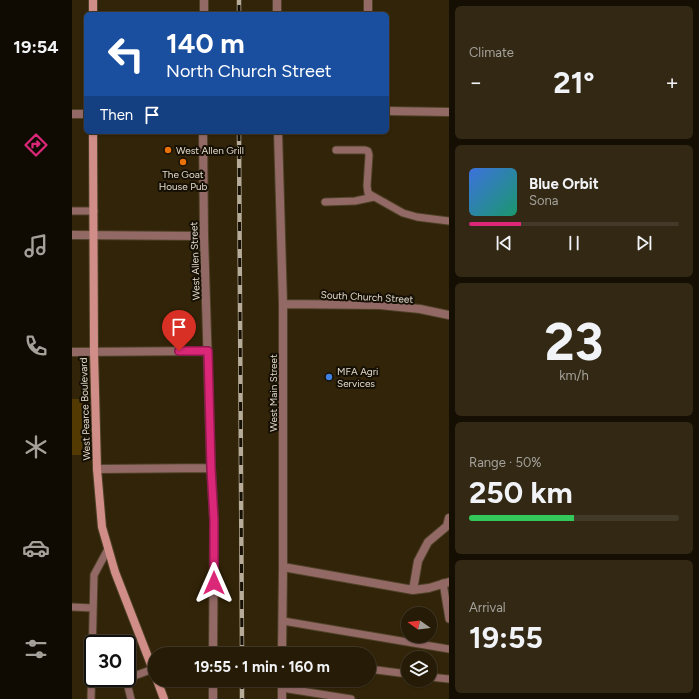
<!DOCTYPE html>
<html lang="en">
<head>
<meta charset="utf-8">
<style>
	body { margin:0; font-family:Figtree,sans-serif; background:#322814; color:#f1f3f6; height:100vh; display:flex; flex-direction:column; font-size:15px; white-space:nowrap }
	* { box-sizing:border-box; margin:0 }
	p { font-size:13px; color:#a4a19b }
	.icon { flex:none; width:22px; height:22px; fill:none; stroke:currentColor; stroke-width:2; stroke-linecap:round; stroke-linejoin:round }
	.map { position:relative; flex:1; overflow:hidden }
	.drawer { display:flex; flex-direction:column; gap:6px; padding:6px; background:#150f03; width:250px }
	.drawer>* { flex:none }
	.hud { position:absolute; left:12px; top:12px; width:305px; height:122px; border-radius:6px; box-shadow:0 1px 3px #0004,0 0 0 1px #423928; background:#1a4fa0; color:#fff; overflow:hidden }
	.needle { width:26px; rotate:284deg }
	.tools { position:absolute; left:329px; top:607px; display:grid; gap:8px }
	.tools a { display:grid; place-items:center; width:36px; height:36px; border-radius:50%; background:#261b06; box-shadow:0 1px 3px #0004,0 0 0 1px #423928; font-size:20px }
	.speed { position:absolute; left:12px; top:635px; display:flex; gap:8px; font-size:20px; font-weight:700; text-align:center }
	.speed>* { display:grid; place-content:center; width:52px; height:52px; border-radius:50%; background:#261b06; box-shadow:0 1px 3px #0004,0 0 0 1px #423928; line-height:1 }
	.speed .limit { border:2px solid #111; border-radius:6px; background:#fff; color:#111 }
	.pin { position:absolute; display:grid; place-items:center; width:34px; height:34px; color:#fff; margin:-41px -17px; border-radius:50% 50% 50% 0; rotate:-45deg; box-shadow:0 0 4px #0007 }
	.pin .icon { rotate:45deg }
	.me { position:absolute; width:44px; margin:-22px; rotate:0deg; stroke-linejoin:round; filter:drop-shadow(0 0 3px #0008) }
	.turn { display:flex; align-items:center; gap:14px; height:84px; padding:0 16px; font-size:18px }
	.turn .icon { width:52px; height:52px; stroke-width:2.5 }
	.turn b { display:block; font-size:28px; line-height:34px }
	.then { display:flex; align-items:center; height:38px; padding:0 16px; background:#0003; gap:8px; font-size:15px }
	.big { font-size:30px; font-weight:700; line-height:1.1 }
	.drawer .widget { flex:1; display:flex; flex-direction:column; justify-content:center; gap:6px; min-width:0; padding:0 14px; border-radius:6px; background:#322814 }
	.drawer .dial { align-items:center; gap:0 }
	.dial b { font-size:52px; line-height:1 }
	.song { display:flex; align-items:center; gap:12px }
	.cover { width:48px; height:48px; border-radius:6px; background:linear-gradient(135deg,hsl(220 70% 55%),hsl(160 70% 35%)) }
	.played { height:4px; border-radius:2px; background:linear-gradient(90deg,#db2777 25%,#423928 25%) }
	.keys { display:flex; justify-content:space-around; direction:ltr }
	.heat { display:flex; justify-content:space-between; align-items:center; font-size:22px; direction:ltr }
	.charge { height:6px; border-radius:3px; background:linear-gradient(90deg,#34c759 50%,#423928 0) }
	.trip { position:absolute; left:76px; top:647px; width:228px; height:40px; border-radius:20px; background:#261b06; box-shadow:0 1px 3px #0004,0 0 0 1px #423928; font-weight:700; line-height:40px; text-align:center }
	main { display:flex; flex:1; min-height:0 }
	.dock { display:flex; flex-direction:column; width:72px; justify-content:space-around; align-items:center; background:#0f0b02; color:#a4a19b }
	.dock .icon { width:28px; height:28px }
	.dock .selected { color:#db2777 }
	.dock b { font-size:18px; color:#f1f3f6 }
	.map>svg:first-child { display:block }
	.green { fill:#523a02 }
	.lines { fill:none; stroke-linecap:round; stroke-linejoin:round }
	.service-casing { stroke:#4e4127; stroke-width:9 }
	.minor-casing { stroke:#4e4127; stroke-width:10 }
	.tertiary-casing { stroke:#4e4127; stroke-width:10 }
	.secondary-casing { stroke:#4e4127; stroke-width:10 }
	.service { stroke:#936965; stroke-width:7 }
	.minor { stroke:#936965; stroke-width:8 }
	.tertiary { stroke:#936965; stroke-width:8 }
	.secondary { stroke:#d18e88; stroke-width:8 }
	.rail-casing { stroke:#b6ac99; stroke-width:4.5 }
	.rail { stroke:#150f04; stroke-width:3; stroke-dasharray:9; stroke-linecap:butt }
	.route-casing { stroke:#8e194d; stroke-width:10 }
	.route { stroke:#db2777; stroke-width:7 }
	.food-dot { fill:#e8710a; stroke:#150f04; stroke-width:1.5 }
	.shop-dot { fill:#3f7fe0; stroke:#150f04; stroke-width:1.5 }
	.labels { text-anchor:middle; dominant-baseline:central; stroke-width:4; stroke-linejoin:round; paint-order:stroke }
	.poi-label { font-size:10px; fill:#e2d9ca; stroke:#150f04; text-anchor:start }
	.street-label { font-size:10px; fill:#e2d9ca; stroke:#150f04 }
</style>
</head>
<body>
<main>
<nav class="dock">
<b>19:54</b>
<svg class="icon selected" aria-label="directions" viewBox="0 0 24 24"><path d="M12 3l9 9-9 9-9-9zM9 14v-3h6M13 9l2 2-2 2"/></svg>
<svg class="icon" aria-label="music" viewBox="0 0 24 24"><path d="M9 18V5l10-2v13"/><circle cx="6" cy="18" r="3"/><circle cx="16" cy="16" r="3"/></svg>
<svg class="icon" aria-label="phone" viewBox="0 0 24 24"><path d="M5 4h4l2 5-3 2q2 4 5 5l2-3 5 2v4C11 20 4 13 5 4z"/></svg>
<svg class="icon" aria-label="climate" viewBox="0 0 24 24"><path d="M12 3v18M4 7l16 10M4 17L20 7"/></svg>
<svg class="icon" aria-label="car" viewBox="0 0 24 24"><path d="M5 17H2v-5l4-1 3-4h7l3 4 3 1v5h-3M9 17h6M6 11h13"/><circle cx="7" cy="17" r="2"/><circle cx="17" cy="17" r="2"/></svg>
<svg class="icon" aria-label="filters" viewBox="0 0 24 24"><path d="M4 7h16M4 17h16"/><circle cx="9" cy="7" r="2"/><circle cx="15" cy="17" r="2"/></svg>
</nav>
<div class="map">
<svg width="377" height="699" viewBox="0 0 377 699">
	<rect width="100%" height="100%" fill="#322408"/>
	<path class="green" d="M 0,399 L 10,399 L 10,455 L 0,455 Z"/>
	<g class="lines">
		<defs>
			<path id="service" d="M 264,150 L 293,150 L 296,151 L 297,155 L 295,186 L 296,193 L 299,195 L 331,213 L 345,217 L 377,221
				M 253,202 L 283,201 L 302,197
				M 0,211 L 22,211
				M 371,583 L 377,619
				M 0,607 L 21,608
				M 211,621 L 377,649
				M 297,669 L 336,674
				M 358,677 L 377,679
				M 19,679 L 54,679
				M 210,688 L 279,699
				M 19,699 L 22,575 L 36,549
				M 59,699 L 54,679 L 81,669"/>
			<path id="minor" d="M 296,0 L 296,14
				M 132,14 L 132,0
				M 0,114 L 14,114
				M 131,132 L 132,236 L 139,468 L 142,520 L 141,654
				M 0,235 L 132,236
				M 0,352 L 136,351
				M 25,469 L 139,468
				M 211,567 L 341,590 L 357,588 L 377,582
				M 341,590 L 346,561 L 356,542 L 375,526 L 377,518
				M 141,699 L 141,680"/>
			<path id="tertiary" d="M 205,0 L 205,14
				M 315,111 L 377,112
				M 206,132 L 211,304 L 211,567 L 210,654
				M 211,304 L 308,305 L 348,309 L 377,315
				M 210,699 L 210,680"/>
			<path id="secondary" d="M 21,14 L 21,0
				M 21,132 L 22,352 L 25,469 L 30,527 L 43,572 L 83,675
				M 85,680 L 92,699"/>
		</defs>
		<use href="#service" class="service-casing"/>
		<use href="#minor" class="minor-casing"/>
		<use href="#tertiary" class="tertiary-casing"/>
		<use href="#secondary" class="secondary-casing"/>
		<use href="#service" class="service"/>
		<use href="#minor" class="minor"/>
		<use href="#tertiary" class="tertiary"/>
		<use href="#secondary" class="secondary"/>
		<defs>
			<path id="rail" d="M 167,14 L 167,0
				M 167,132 L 170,654
				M 170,680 L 170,699"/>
		</defs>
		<use href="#rail" class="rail-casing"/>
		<use href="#rail" class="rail"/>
	</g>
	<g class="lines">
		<defs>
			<path id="route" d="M 107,351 L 136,351 L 139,468 L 142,520 L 142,583"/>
		</defs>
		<use href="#route" class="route-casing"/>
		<use href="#route" class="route"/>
	</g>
	<g class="food-dot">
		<circle cx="96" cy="150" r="4"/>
		<circle cx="111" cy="162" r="4"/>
	</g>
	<circle class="shop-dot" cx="257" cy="377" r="4"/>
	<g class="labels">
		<g class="poi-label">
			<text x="104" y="150">West Allen Grill</text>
			<text x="111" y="174" text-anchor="middle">The Goat<tspan x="111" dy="12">House Pub</tspan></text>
			<text x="265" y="371">MFA Agri<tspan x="265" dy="12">Services</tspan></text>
		</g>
		<g class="street-label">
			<text transform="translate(123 261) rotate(-92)">West Allen Street</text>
			<text transform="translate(295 297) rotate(3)">South Church Street</text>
			<text transform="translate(201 393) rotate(-90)">West Main Street</text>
			<text transform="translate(13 409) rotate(-92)">West Pearce Boulevard</text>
		</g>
	</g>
</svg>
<div class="tools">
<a><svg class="needle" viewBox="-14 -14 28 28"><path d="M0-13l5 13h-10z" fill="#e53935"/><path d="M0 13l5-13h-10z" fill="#a4a19b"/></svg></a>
<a><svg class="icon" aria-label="layers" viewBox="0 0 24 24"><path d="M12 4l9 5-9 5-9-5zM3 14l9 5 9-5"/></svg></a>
</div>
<div class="speed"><div class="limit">30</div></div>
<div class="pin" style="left:107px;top:351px;background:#d93025"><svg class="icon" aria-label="arrive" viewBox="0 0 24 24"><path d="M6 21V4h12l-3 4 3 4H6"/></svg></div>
<svg class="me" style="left:142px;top:583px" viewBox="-20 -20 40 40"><path d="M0-17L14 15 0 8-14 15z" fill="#db2777" stroke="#fff" stroke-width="4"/></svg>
<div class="trip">19:55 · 1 min · 160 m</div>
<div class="hud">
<div class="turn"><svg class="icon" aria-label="left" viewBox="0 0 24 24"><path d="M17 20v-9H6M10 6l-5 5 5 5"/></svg><div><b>140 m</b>North Church Street</div></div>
<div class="then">Then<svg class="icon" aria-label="arrive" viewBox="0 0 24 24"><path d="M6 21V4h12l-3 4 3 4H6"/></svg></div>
</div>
</div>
<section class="drawer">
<div class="widget"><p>Climate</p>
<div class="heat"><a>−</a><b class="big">21°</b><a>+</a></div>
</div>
<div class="widget">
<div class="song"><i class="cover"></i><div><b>Blue Orbit</b><p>Sona</p></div></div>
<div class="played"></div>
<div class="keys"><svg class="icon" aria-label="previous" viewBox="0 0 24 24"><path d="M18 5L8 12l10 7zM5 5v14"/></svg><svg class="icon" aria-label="pause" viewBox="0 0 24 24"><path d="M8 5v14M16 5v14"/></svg><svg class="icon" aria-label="next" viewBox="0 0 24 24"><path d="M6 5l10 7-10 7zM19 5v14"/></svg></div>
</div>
<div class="widget dial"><b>23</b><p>km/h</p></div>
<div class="widget"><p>Range · 50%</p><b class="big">250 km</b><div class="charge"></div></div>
<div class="widget"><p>Arrival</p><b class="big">19:55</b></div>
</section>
</main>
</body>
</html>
